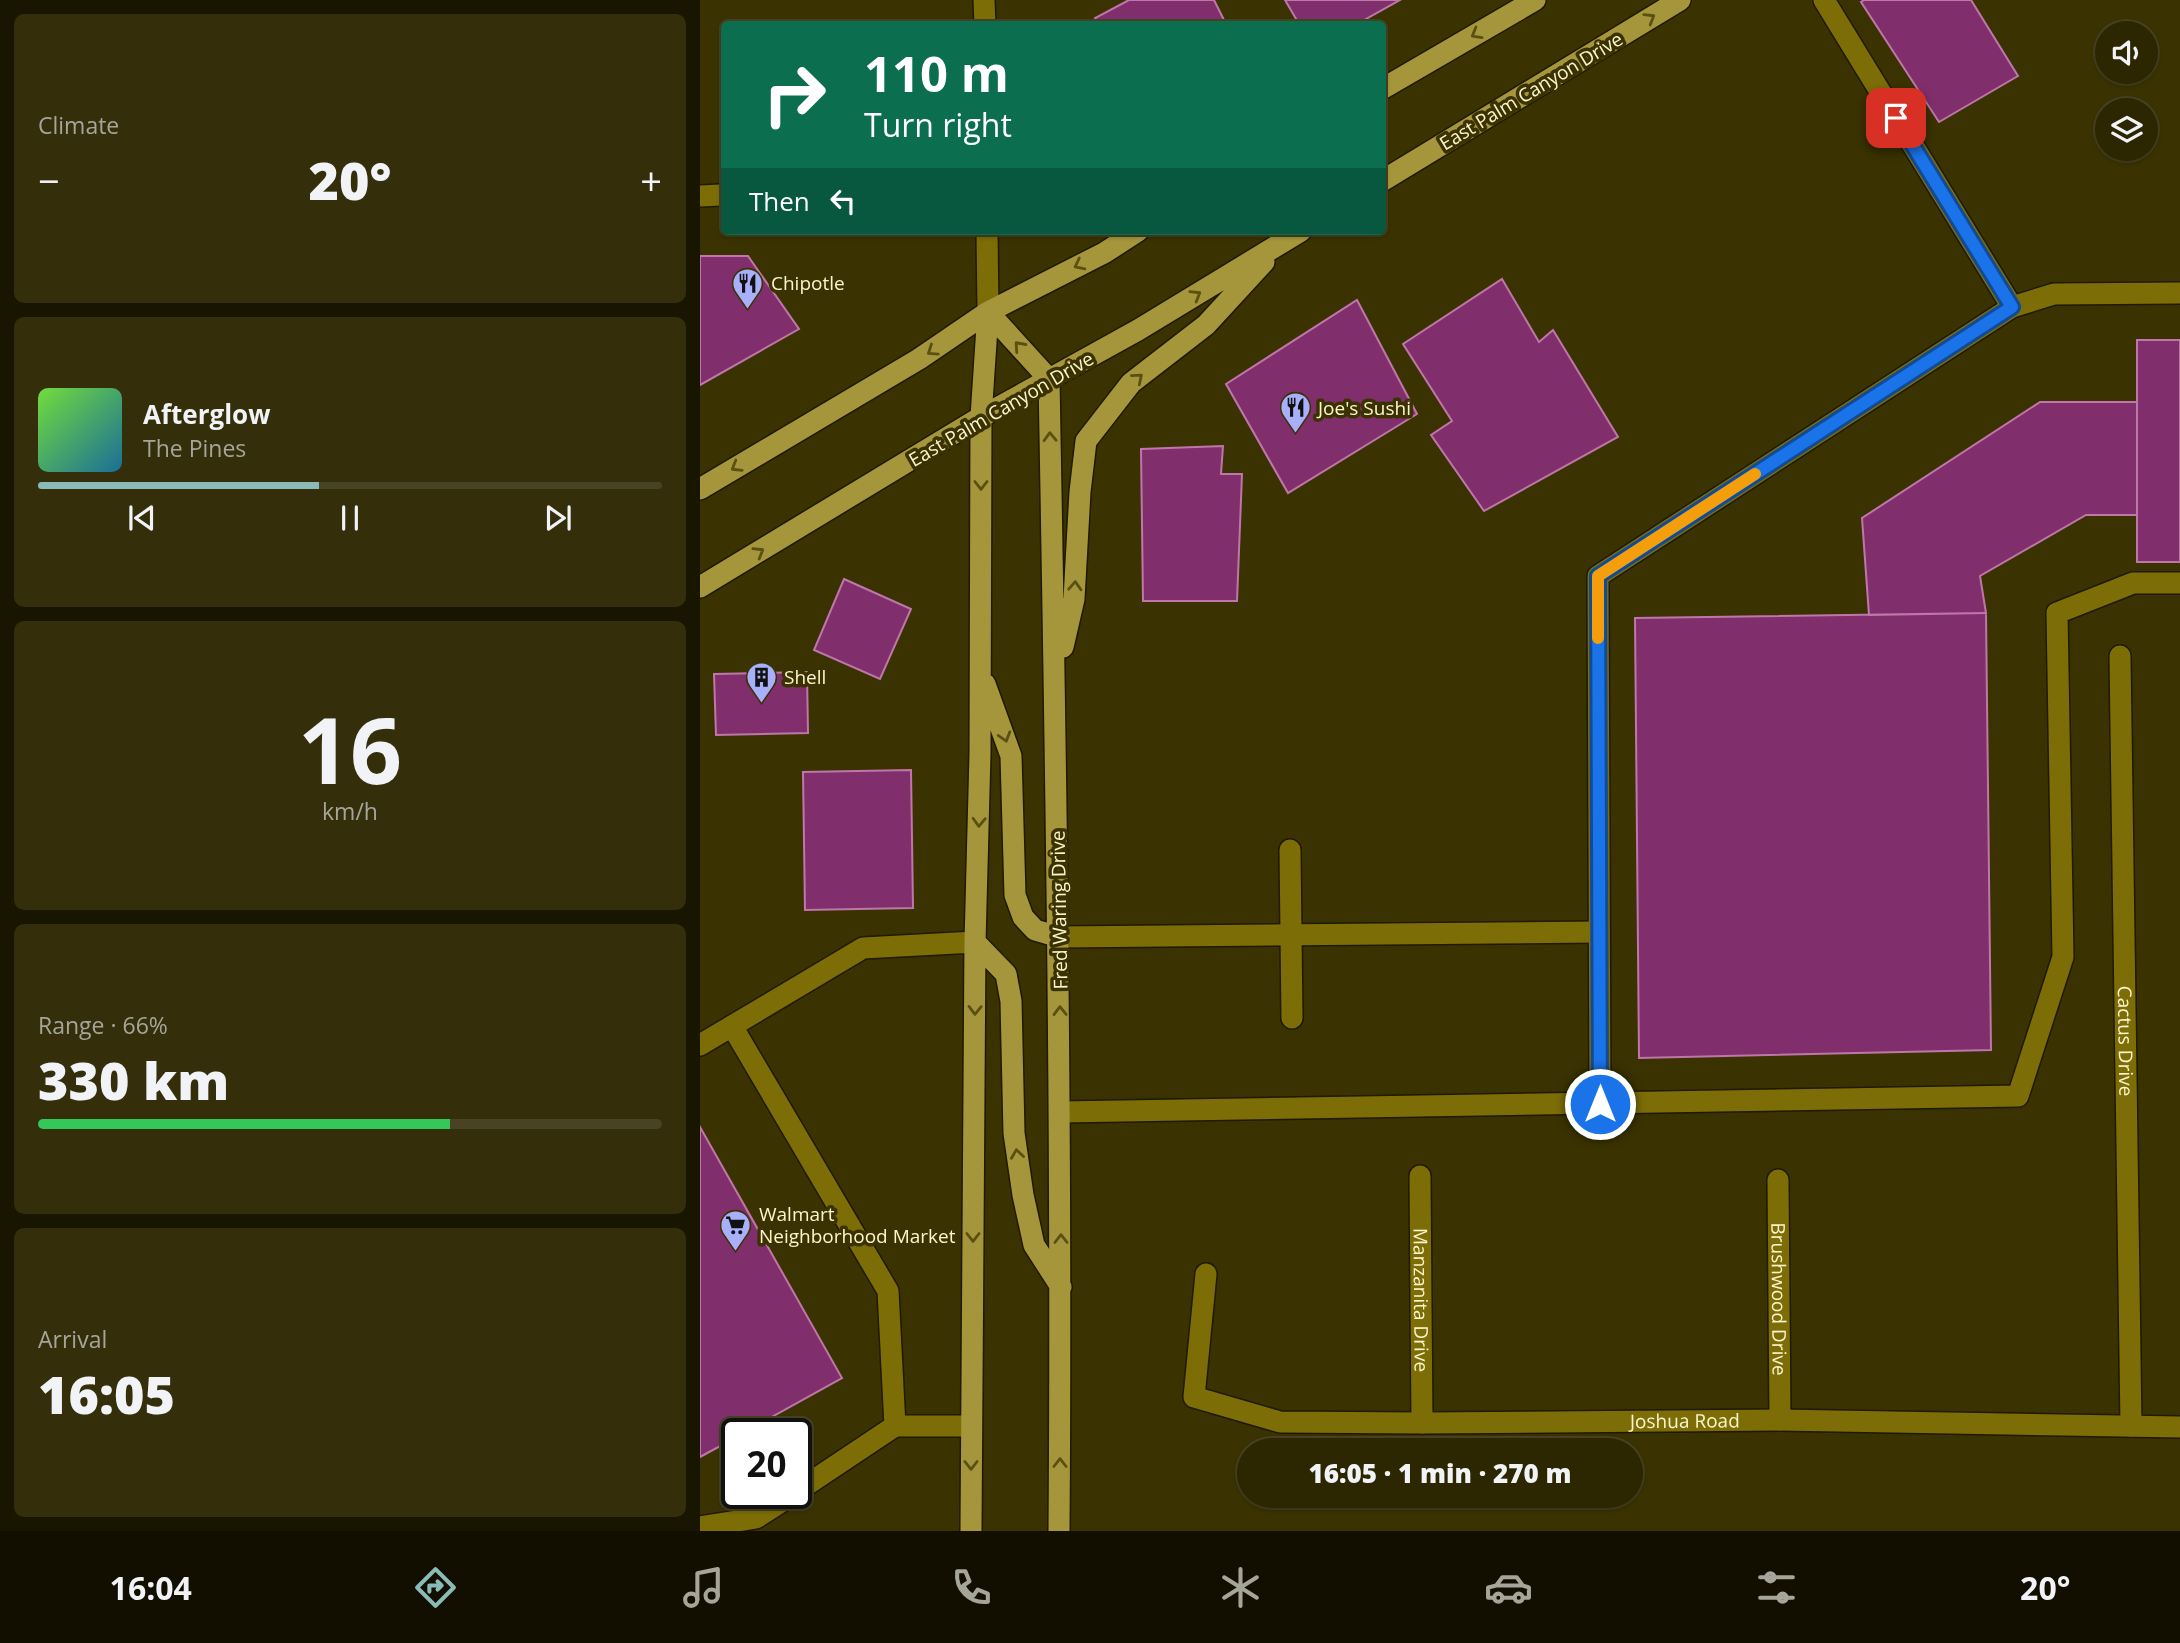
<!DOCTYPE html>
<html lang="en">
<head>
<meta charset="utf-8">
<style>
	body { margin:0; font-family:"Open Sans",sans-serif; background:#342e0b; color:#f1f3f6; height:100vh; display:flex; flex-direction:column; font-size:26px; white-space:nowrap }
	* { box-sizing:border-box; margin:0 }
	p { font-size:23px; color:#a6a599 }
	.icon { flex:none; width:38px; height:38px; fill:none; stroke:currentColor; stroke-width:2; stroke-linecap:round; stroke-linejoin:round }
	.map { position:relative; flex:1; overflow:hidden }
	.sheet { display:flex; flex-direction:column; gap:14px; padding:14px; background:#181501; width:700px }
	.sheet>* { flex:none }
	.guide { position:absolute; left:21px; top:21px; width:665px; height:214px; border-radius:7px; box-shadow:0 2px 5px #0004,0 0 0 2px #484323; background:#0b6e4f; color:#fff; overflow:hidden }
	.fabs { position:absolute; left:1395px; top:21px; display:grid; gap:14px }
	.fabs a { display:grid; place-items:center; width:63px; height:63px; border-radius:50%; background:#2c2601; box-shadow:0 2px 5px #0004,0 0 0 2px #484323; font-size:35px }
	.speed { position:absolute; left:21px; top:1418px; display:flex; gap:14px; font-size:35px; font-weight:700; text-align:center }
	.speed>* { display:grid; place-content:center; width:91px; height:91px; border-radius:50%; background:#2c2601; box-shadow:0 2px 5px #0004,0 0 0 2px #484323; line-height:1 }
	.speed .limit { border:4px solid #111; border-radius:10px; background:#fff; color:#111 }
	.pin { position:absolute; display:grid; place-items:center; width:60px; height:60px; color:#fff; margin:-30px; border-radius:14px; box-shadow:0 4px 10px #0006 }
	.me { position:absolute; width:77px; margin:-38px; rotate:0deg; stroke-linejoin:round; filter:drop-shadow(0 0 5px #0008) }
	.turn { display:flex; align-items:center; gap:24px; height:147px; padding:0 28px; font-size:32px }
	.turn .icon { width:91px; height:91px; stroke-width:2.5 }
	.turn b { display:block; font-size:49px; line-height:60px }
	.then { display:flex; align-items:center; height:66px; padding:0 28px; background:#0003; gap:14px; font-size:26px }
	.big { font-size:52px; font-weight:800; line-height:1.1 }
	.sheet .widget { flex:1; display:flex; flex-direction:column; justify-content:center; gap:10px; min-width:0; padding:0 24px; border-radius:10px; background:#342e0b }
	.sheet .dial { align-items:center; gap:0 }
	.dial b { font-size:91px; line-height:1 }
	.song { display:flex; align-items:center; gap:21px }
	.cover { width:84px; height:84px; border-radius:10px; background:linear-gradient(135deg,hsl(100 70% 55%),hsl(200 70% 35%)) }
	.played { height:7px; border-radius:4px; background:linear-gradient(90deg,#8bbbb9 45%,#484323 45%) }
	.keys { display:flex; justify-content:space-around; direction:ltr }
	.heat { display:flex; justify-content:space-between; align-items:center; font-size:38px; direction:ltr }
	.charge { height:10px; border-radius:5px; background:linear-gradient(90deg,#34c759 66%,#484323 0) }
	.trip { position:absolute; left:537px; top:1438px; width:406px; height:70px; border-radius:35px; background:#2c2601; box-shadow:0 2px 5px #0004,0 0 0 2px #484323; font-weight:800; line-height:70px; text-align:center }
	.tabs { display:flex; height:112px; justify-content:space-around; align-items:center; background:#120f00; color:#a6a599 }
	.tabs .icon { width:49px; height:49px }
	.tabs .current { color:#8bbbb9 }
	.tabs b { font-size:32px; color:#f1f3f6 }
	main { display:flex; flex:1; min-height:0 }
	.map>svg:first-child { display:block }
	.building { fill:#812f6c; stroke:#be77a8; stroke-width:2 }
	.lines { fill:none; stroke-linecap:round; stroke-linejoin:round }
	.minor-casing { stroke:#1f1a01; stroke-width:24 }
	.major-casing { stroke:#1f1a01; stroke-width:24 }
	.minor { stroke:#7c6d07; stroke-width:21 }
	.major { stroke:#a5963b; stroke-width:21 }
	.oneway { stroke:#5a5012 }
	.route-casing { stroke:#114b97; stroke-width:18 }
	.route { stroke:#1a73e8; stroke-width:12 }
	.slow { stroke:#f59e0b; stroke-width:12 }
	.labels { text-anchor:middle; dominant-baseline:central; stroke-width:7; stroke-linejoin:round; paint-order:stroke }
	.street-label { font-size:19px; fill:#fcf5cc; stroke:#3a3201 }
	.poi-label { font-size:19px; fill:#fcf5cc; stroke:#3a3201; text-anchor:start }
</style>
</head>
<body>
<main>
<section class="sheet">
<div class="widget"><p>Climate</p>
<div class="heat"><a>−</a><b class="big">20°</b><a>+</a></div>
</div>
<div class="widget">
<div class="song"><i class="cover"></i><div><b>Afterglow</b><p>The Pines</p></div></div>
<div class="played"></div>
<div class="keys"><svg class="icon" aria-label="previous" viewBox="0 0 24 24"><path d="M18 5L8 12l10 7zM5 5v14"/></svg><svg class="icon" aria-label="pause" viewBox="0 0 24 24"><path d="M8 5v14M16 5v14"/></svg><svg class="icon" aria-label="next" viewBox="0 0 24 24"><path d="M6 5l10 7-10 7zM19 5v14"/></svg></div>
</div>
<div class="widget dial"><b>16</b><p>km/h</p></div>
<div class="widget"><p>Range · 66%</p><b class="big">330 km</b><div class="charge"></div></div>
<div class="widget"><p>Arrival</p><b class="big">16:05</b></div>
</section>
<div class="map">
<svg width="1480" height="1531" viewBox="0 0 1480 1531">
	<rect width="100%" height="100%" fill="#3a3201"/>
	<path class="building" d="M 429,0 L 514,0 L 526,24 L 399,24 L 395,18 Z
		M 585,0 L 700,0 L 657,24 L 599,24 Z
		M 1164,0 L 1271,0 L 1318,76 L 1239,122 L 1161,2 Z
		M 0,256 L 48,256 L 99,329 L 0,385 Z
		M 802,279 L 839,342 L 853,330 L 918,437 L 784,511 L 731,435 L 752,421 L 703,344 Z
		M 657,300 L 717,414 L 588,493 L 526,384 Z
		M 1437,340 L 1480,340 L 1480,562 L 1437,562 Z
		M 1340,402 L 1437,402 L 1437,515 L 1386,515 L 1280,576 L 1286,613 L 1169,615 L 1162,518 Z
		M 523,446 L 521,474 L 542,474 L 537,601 L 443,601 L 441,449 Z
		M 144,579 L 211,609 L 180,679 L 114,650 Z
		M 1286,613 L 1291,1050 L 939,1058 L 935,618 Z
		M 107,672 L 108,733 L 16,735 L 14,674 Z
		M 211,770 L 213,908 L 105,910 L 103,772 Z
		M 0,1127 L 142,1378 L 43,1433 L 37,1433 L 37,1437 L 0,1457 Z"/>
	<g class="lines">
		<defs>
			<g id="minor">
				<path d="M 284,0 L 285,24"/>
				<path d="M 1124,0 L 1312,307"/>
				<path d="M 0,196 L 20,195"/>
				<path d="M 287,231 L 288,312"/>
				<path id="s1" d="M 1420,656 L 1431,1426"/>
				<path d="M 590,850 L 592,1018"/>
				<path d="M 359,937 L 898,932"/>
				<path d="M 32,1026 L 188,1291 L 195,1426 L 96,1492"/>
				<path d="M 0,1045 L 163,948 L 275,942"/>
				<path d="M 900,1104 L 898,576 L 1312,307 L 1354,294 L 1480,293"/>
				<path d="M 361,1112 L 1318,1096 L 1363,957 L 1357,613 L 1433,583 L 1480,583"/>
				<path id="s2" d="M 720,1176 L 722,1423"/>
				<path id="s3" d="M 1078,1180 L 1080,1420"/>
				<path id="s4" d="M 506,1274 L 494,1397 L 580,1422 L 722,1423 L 1080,1420 L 1480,1427"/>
				<path d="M 195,1426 L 271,1426"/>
				<path d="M 0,1527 L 56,1518 L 95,1493"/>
			</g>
			<path id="major" d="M 682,89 L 835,0
				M 682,181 L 980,0
				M 288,312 L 349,379 C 356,763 362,1147 359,1531
				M 0,489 L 219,359 L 288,312 L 404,253 L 438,231
				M 0,587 L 281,417 L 438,330 L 601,231
				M 363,647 L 374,599 L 380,492 L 386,441 L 431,383 L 506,325 L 564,262
				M 285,684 L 311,756 L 315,895 L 323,917 L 335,930 L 359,937
				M 275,942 L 306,974 L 311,1001 L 314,1133 L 323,1195 L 334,1245 L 361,1287
				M 271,1531 L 275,942 L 280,754 L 281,417 L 288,312"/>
		</defs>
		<use href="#minor" class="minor-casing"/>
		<use href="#major" class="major-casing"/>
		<use href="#minor" class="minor"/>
		<use href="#major" class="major"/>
	</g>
	<defs><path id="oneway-chevron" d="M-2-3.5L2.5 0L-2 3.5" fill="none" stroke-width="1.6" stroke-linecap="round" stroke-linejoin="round" transform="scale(1.75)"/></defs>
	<g class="oneway">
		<use href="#oneway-chevron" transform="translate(950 18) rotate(-31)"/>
		<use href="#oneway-chevron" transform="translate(776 34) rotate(150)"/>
		<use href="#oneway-chevron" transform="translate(379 265) rotate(153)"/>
		<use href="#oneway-chevron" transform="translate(496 295) rotate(-31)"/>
		<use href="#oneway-chevron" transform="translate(319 346) rotate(-132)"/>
		<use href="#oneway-chevron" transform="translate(232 351) rotate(146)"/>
		<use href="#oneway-chevron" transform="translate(438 378) rotate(-40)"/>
		<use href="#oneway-chevron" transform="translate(350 437) rotate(-92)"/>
		<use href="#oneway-chevron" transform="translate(36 467) rotate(149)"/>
		<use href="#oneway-chevron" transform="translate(281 485) rotate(90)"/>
		<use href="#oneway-chevron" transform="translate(59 552) rotate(-31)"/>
		<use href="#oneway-chevron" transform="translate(375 586) rotate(-87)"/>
		<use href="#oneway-chevron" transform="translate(305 737) rotate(73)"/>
		<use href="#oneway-chevron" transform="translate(279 822) rotate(92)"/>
		<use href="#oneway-chevron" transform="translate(275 1010) rotate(91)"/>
		<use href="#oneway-chevron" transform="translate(360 1011) rotate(-91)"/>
		<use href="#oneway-chevron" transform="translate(317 1154) rotate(-98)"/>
		<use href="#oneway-chevron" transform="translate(273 1237) rotate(90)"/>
		<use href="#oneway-chevron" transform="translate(361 1239) rotate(-90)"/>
		<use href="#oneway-chevron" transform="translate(360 1463) rotate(-90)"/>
		<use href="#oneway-chevron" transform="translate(271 1465) rotate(90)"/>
	</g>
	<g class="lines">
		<defs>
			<path id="route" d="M 900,1104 L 898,576 L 1312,307 L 1196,118"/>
		</defs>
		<use href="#route" class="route-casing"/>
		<use href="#route" class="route"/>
		<path class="slow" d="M 898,638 L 898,576 L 1055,474"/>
	</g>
	<defs>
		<symbol id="restaurant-pin" viewBox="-11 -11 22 30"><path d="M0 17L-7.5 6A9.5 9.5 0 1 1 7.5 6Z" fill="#a8b0fc" stroke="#3a3201"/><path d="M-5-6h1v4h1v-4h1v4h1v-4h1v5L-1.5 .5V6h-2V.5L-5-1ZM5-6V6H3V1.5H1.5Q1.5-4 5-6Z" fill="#111"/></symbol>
		<symbol id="building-pin" viewBox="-11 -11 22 30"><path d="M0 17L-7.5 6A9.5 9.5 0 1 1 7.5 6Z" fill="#a8b0fc" stroke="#3a3201"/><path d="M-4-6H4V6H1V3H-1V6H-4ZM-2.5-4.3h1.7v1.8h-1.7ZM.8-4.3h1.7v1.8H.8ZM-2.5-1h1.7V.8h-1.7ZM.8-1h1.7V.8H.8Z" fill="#111"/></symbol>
		<symbol id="supermarket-pin" viewBox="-11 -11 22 30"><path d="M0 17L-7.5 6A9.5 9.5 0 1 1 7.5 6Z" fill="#a8b0fc" stroke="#3a3201"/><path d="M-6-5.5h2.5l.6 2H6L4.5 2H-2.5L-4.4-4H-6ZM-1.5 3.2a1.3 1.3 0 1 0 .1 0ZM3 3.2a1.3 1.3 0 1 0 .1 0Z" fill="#111"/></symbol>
	</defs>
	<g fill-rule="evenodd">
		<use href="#restaurant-pin" x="30" y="266" width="35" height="47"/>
		<use href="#restaurant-pin" x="578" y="390" width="35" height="47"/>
		<use href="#building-pin" x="44" y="660" width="35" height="47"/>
		<use href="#supermarket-pin" x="18" y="1208" width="35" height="47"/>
	</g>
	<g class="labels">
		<g class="street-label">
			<text transform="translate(831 91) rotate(-31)">East Palm Canyon Drive</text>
			<text transform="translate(301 409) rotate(-30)">East Palm Canyon Drive</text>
			<text transform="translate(359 910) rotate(-91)">Fred Waring Drive</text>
			<text stroke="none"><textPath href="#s1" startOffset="385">Cactus Drive</textPath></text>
			<text stroke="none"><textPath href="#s2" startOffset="124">Manzanita Drive</textPath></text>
			<text stroke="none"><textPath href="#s3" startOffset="119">Brushwood Drive</textPath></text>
			<text stroke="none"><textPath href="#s4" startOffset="618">Joshua Road</textPath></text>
		</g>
		<g class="poi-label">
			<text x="71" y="283">Chipotle</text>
			<text x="618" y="408">Joe's Sushi</text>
			<text x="84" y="677">Shell</text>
			<text x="59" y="1214">Walmart<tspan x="59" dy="22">Neighborhood Market</tspan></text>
		</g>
	</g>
</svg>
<div class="fabs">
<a><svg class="icon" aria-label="sound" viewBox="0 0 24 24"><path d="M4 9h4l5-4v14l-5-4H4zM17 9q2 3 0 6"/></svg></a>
<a><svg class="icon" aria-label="layers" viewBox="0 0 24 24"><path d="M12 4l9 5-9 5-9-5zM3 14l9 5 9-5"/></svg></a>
</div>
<div class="speed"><div class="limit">20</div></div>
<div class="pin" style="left:1196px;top:118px;background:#d93025"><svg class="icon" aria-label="arrive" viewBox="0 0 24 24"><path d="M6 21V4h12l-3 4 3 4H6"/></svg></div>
<svg class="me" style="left:900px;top:1104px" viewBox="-20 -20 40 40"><circle r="17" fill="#1a73e8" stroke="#fff" stroke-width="3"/><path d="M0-11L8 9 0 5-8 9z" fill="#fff"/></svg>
<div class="trip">16:05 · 1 min · 270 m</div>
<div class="guide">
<div class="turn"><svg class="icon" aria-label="right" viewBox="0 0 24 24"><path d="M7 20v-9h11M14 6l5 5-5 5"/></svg><div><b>110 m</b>Turn right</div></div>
<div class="then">Then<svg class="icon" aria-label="left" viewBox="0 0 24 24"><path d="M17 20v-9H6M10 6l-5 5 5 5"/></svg></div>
</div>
</div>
</main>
<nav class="tabs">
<b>16:04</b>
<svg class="icon current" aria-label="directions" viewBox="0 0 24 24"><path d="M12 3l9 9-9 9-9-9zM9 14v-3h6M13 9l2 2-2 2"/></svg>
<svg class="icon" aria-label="music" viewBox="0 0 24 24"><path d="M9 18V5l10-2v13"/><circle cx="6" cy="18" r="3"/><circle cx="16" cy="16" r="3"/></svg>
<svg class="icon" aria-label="phone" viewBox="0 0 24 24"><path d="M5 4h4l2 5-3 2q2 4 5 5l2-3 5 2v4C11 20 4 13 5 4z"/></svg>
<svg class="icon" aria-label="climate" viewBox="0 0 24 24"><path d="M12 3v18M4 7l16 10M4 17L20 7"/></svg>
<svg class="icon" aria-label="car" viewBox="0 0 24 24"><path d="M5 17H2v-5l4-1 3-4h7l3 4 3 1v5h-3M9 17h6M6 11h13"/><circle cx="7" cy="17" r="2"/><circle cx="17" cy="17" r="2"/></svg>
<svg class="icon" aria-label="filters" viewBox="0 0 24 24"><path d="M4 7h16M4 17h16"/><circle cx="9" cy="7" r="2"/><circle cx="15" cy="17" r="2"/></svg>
<b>20°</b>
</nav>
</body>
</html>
